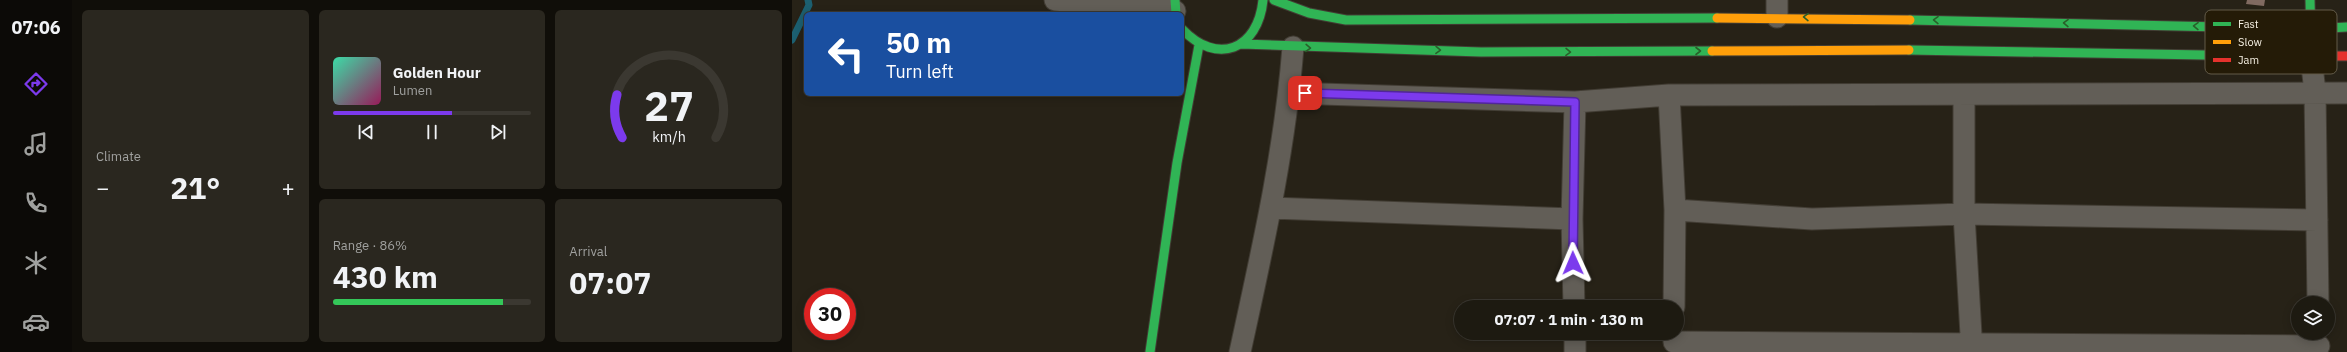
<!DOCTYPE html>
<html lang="en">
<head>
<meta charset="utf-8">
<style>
	body { margin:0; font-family:"IBM Plex Sans",sans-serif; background:#2a271f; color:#f1f3f6; height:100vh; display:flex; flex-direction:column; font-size:15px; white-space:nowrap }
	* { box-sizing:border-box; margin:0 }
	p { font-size:13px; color:#a0a19f }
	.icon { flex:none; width:22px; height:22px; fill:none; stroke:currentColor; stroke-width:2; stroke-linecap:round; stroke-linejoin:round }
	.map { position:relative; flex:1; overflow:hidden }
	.side { display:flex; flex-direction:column; gap:10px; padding:10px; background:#100e09; width:720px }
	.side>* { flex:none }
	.guide { position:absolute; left:12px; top:12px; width:380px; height:84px; border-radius:6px; box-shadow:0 2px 10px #0003,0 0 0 1px #3b3831; background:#1a4fa0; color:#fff; overflow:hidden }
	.fabs { position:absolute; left:1499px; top:296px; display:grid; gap:8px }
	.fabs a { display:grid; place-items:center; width:44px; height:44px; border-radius:50%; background:#1d1a11; box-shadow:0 2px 10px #0003,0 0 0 1px #3b3831; font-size:20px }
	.speed { position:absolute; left:12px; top:288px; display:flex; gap:8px; font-size:20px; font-weight:700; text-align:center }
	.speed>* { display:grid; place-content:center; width:52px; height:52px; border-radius:50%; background:#1d1a11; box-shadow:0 2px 10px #0003,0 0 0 1px #3b3831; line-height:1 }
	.speed .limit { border:6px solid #d22; background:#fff; color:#111 }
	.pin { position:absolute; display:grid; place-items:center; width:34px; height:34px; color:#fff; margin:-17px; border-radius:8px; box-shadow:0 2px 6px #0006 }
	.me { position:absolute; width:44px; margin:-22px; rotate:359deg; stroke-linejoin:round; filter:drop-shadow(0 0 3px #0008) }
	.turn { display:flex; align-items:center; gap:14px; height:84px; padding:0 16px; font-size:18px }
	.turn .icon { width:52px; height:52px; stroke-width:2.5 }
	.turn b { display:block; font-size:28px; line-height:34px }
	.big { font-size:30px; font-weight:800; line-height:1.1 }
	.side .widget { flex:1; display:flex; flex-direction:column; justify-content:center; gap:6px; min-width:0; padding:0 14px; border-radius:6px; background:#2a271f }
	.side .dial { align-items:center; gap:0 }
	.dial svg { height:104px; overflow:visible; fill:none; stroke:#3b3831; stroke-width:7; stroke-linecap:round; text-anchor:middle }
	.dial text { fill:#f1f3f6; stroke:none }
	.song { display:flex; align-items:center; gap:12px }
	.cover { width:48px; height:48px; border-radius:6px; background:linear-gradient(135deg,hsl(160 70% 55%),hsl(330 70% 35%)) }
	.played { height:4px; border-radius:2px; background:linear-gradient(90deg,#7c3aed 60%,#3b3831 60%) }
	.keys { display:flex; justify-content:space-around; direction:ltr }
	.heat { display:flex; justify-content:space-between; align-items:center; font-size:22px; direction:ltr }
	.charge { height:6px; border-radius:3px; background:linear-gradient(90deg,#34c759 86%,#3b3831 0) }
	.side .tiles { flex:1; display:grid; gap:10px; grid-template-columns:repeat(3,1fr) }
	.widget:first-child { grid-row:span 2 }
	.trip { position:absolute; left:662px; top:300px; width:230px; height:40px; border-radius:20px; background:#1d1a11; box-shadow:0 2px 10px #0003,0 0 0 1px #3b3831; font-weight:800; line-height:40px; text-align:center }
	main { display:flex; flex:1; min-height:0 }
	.dock { display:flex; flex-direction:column; width:72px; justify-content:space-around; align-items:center; background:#0c0a07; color:#a0a19f }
	.dock .icon { width:28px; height:28px }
	.dock .on { color:#7c3aed }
	.dock b { font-size:18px; color:#f1f3f6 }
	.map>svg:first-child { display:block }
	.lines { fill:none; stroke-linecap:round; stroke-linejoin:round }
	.stream { stroke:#1c5f70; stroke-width:7 }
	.building { fill:#806a61 }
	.street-casing { stroke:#423d34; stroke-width:23 }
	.fast-casing { stroke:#423d34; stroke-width:11 }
	.slow-casing { stroke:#423d34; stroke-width:11 }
	.jam-casing { stroke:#423d34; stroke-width:11 }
	.street { stroke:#625e57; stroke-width:21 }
	.fast { stroke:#30b455; stroke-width:9 }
	.slow { stroke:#ff9f0a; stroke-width:9 }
	.jam { stroke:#e5322d; stroke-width:9 }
	.oneway { stroke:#29602a }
	.route-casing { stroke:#51269a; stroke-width:10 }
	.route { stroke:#7c3aed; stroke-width:7 }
	.key { fill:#241b07; stroke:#635b49; stroke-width:1 }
	.key-label { font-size:11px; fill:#f6f0e3 }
</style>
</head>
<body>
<main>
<nav class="dock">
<b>07:06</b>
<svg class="icon on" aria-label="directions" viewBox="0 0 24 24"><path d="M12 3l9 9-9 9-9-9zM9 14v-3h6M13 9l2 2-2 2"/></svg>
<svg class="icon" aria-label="music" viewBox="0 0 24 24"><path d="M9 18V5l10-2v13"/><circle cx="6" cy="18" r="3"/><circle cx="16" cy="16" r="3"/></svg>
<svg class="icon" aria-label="phone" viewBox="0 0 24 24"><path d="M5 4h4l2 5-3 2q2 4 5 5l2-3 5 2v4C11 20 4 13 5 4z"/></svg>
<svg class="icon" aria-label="climate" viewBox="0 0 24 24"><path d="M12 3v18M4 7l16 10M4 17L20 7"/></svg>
<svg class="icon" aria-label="car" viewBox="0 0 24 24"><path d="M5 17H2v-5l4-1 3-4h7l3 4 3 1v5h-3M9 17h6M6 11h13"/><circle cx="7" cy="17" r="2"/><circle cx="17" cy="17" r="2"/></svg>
</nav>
<section class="side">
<div class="tiles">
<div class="widget"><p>Climate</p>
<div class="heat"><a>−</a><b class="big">21°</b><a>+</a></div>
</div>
<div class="widget">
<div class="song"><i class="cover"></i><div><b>Golden Hour</b><p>Lumen</p></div></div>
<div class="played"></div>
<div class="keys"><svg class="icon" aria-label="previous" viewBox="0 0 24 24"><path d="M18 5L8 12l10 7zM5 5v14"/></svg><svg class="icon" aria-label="pause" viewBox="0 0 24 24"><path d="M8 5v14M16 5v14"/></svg><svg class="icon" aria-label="next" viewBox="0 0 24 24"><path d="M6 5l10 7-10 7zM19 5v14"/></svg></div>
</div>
<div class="widget dial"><svg viewBox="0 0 100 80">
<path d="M14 69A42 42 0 1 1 86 69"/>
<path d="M14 69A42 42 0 0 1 10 36" stroke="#7c3aed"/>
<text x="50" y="56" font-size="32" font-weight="700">27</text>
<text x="50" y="72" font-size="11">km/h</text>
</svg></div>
<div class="widget"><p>Range · 86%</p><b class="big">430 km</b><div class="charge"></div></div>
<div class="widget"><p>Arrival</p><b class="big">07:07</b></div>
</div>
</section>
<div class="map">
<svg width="1555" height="352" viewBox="0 0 1555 352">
	<rect width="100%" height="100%" fill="#272217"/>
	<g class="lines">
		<path class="stream" d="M 0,40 L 17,5 L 16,0"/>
	</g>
	<path class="building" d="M 1455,0 L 1473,0 L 1472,6 L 1454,4 Z"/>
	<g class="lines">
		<defs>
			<path id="street" d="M 263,0 L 383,11
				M 985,0 L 985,17
				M 1519,57 L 1523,92 L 1526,303
				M 498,93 L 783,102 L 877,95 L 1555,93
				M 877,95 L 883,210 L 882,307
				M 1172,95 L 1172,214 L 1180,352
				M 479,208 L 780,219
				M 883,210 L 1020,219 L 1172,214 L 1525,220
				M 782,307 L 780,219 L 783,102
				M 783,333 L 783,352
				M 882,342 L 1527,346
				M 448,352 C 470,251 493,151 501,47"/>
			<path id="fast" d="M 383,0 L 384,14
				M 482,0 L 517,13 L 554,20 L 925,18
				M 1518,0 L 1519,43
				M 1118,20 L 1519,29 L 1555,27
				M 390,29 C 425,66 466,50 471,0
				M 449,44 L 689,52 L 920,51
				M 1117,50 L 1470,56
				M 358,352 L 385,163 L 407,45"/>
			<path id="slow" d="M 925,18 L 1118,20
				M 920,51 L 1117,50"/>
			<path id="jam" d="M 1470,56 L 1555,56"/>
		</defs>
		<use href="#street" class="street-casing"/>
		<use href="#fast" class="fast-casing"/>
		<use href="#slow" class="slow-casing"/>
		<use href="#jam" class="jam-casing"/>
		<use href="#street" class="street"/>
		<use href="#fast" class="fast"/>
		<use href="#slow" class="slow"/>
		<use href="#jam" class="jam"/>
	</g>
	<defs><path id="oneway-chevron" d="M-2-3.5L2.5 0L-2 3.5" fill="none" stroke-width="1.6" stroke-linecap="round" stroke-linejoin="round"/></defs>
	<g class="oneway">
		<use href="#oneway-chevron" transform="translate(1014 17) rotate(-179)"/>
		<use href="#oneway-chevron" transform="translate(1144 20) rotate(-179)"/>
		<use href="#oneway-chevron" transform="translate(1274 23) rotate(-179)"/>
		<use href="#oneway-chevron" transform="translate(1404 26) rotate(-179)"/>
		<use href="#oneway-chevron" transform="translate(516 48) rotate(2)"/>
		<use href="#oneway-chevron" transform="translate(646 50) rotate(1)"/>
		<use href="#oneway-chevron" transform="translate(906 51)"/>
		<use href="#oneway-chevron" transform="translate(776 52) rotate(1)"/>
	</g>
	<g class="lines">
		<defs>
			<path id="route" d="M 513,93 L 783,102 L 781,263"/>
		</defs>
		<use href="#route" class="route-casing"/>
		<use href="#route" class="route"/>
	</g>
	<rect x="1413" y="10" width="132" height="64" rx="6" class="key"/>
	<rect x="1421" y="22" width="18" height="4" fill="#30b455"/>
	<rect x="1421" y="40" width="18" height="4" fill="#ff9f0a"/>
	<rect x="1421" y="58" width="18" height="4" fill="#e5322d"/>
	<g class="key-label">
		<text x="1446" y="28">Fast</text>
		<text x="1446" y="46">Slow</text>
		<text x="1446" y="64">Jam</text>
	</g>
</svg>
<div class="fabs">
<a><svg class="icon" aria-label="layers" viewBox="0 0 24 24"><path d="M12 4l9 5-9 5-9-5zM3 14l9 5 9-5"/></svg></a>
</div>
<div class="speed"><div class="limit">30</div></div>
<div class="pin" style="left:513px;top:93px;background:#d93025"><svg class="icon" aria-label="arrive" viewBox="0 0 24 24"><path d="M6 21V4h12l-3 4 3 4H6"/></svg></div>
<svg class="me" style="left:781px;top:263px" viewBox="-20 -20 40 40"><path d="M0-17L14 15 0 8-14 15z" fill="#7c3aed" stroke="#fff" stroke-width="4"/></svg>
<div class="trip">07:07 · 1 min · 130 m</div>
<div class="guide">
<div class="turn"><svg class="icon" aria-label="left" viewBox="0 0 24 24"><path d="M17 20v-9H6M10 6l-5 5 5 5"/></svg><div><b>50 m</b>Turn left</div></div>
</div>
</div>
</main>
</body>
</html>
